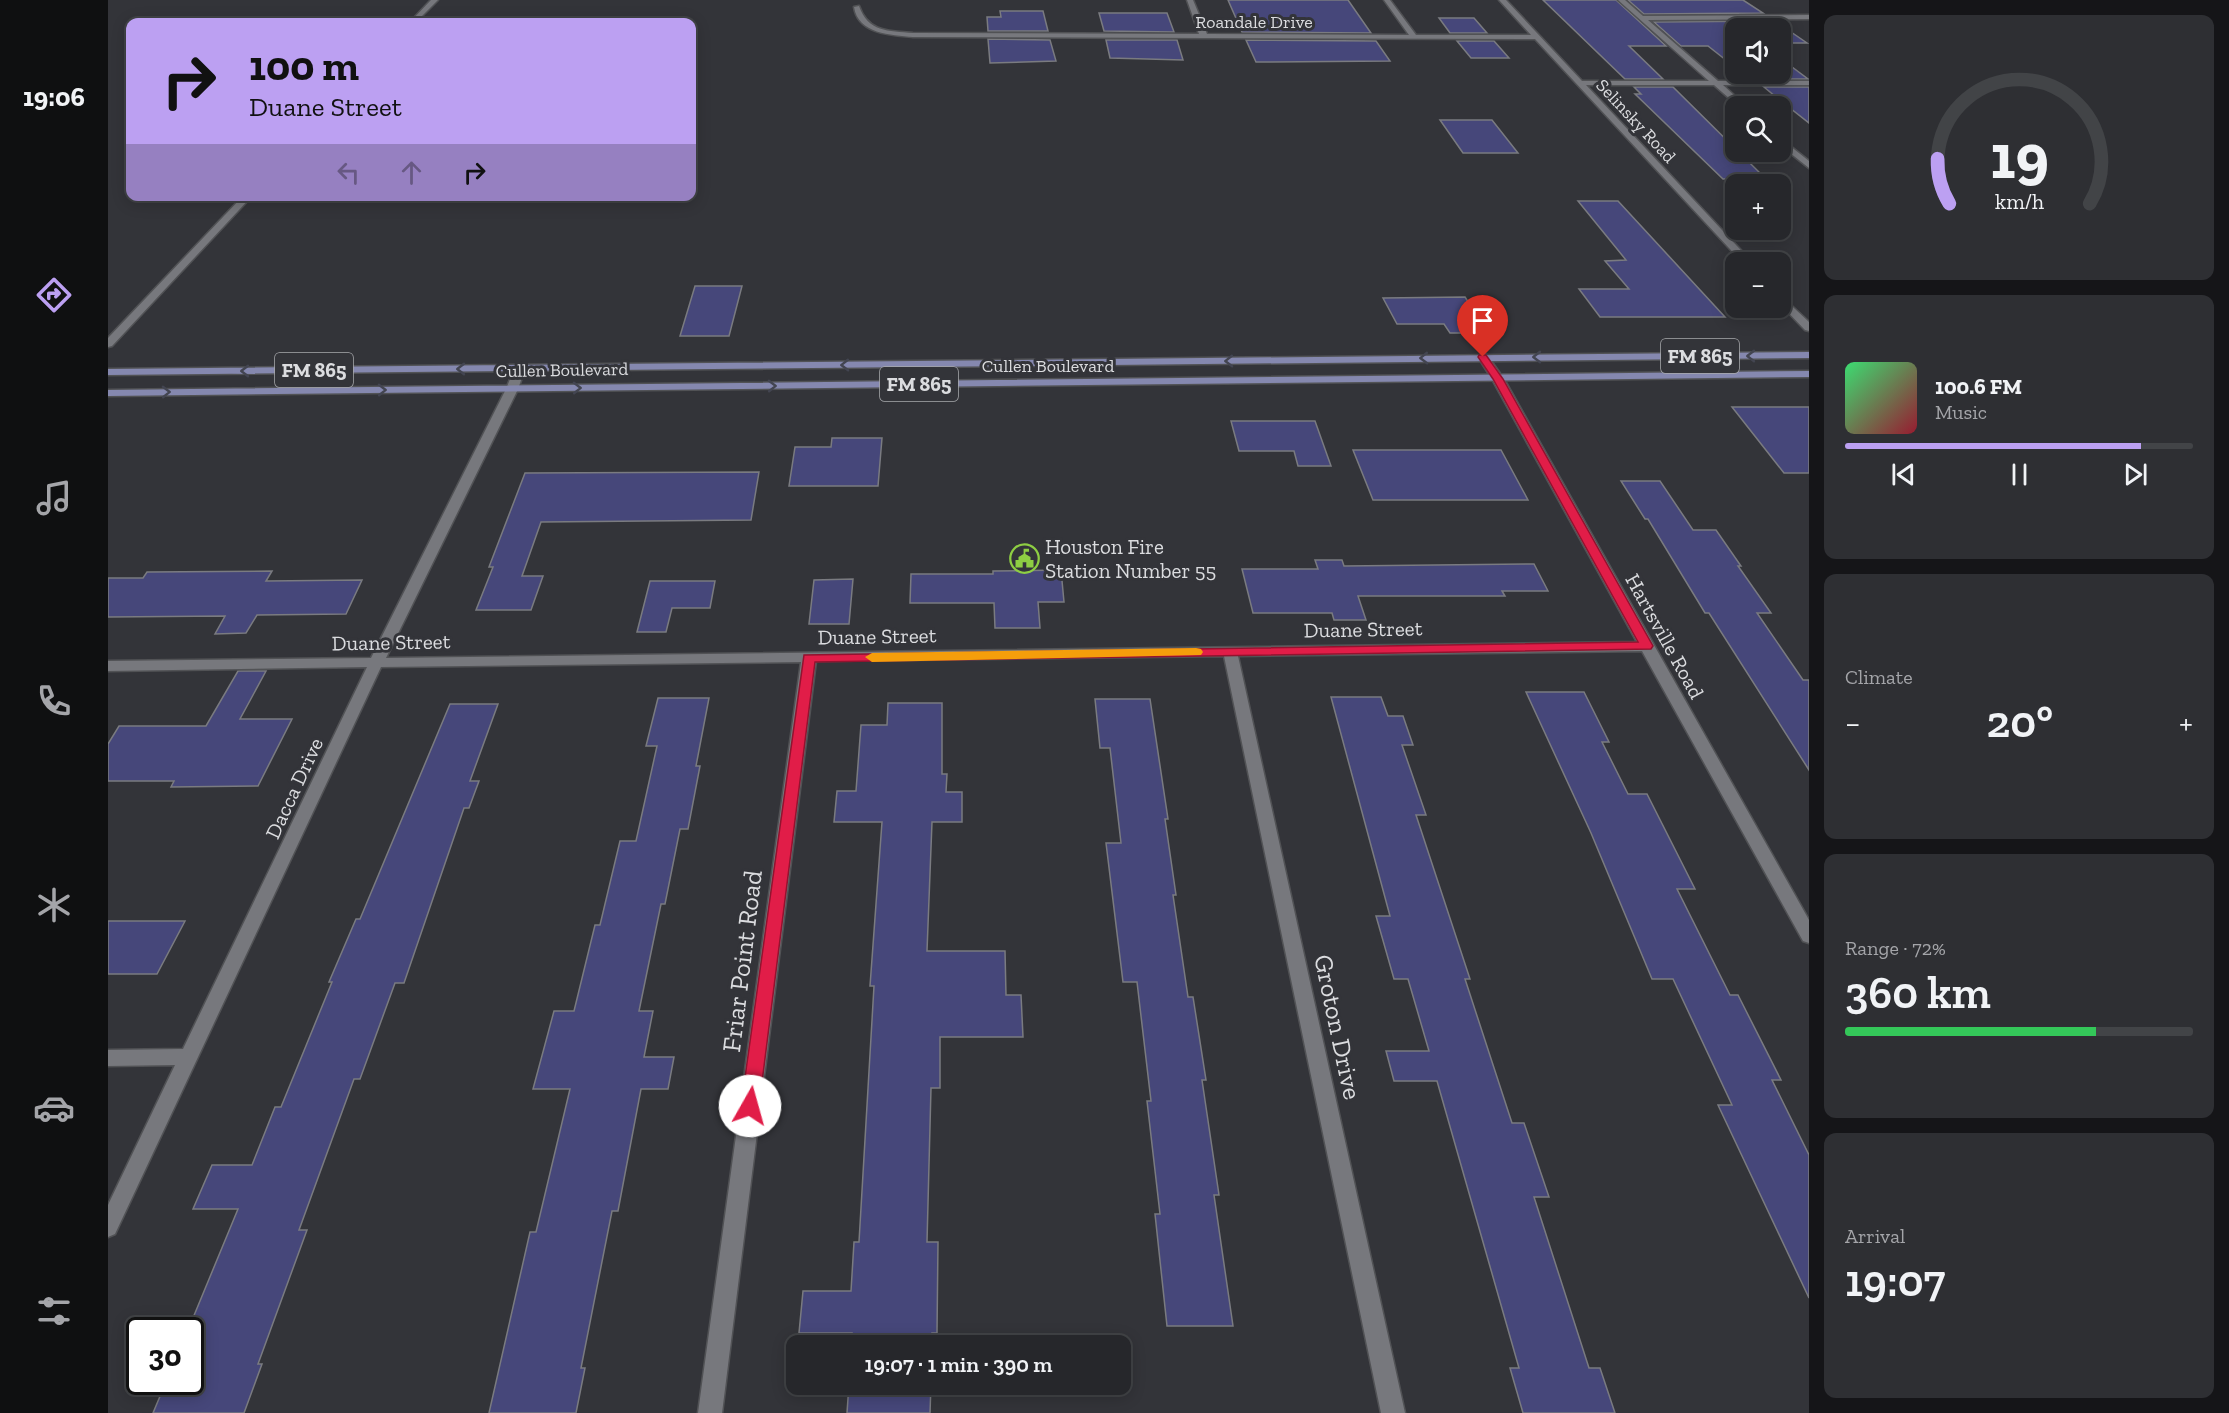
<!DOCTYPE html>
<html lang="en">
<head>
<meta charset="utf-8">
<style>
	body { margin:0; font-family:"Zilla Slab",serif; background:#2e2f33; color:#f1f3f6; height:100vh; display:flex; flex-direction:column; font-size:22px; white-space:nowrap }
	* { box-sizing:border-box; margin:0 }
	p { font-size:20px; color:#a4a5a9 }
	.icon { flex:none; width:33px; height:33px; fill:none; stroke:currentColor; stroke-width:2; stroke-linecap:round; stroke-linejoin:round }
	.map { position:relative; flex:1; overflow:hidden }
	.side { display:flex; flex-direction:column; gap:15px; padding:15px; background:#151518; width:420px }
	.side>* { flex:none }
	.hud { position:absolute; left:18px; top:18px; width:570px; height:183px; border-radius:12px; box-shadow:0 3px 15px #0003,0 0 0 2px #424447; background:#bca0f2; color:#111; overflow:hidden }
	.controls { position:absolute; left:1617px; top:18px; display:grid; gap:12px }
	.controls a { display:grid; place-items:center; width:66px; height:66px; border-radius:12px; background:#26272b; box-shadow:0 3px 15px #0003,0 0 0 2px #424447; font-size:30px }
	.speed { position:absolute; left:18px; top:1317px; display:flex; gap:12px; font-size:30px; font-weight:700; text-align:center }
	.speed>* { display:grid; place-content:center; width:78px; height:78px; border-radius:50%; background:#26272b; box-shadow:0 3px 15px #0003,0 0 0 2px #424447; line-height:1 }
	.speed .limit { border:3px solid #111; border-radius:9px; background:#fff; color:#111 }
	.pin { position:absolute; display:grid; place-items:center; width:51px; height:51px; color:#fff; margin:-62px -26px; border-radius:50% 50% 50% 0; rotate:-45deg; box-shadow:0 0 6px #0007 }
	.pin .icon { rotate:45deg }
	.me { position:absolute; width:66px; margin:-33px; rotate:7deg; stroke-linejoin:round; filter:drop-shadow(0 0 4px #0008) }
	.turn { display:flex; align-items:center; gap:21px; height:126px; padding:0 24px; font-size:27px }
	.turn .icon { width:78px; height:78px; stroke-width:2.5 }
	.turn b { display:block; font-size:42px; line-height:51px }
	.lanes { display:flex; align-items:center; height:57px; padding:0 24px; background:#0003; justify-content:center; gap:30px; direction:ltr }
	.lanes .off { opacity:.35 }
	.big { font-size:45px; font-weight:600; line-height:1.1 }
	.side .tile { flex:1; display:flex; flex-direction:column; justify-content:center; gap:9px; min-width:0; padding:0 21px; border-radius:12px; background:#2e2f33 }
	.side .dial { align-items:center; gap:0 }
	.dial svg { height:156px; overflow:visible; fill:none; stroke:#424447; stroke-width:7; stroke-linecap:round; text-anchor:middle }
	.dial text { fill:#f1f3f6; stroke:none }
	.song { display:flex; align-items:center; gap:18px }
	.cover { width:72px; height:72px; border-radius:9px; background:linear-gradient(135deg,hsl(140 70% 55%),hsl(350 70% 35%)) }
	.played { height:6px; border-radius:3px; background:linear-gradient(90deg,#bca0f2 85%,#424447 85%) }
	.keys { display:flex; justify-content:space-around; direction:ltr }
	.heat { display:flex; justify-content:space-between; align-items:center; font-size:33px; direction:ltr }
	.charge { height:9px; border-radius:4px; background:linear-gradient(90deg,#34c759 72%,#424447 0) }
	.trip { position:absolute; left:678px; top:1335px; width:345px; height:60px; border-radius:12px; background:#26272b; box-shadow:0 3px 15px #0003,0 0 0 2px #424447; font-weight:600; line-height:60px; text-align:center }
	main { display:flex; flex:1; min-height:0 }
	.dock { display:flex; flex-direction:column; width:108px; justify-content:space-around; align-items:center; background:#0f1011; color:#a4a5a9 }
	.dock .icon { width:42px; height:42px }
	.dock .on { color:#bca0f2 }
	.dock b { font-size:27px; color:#f1f3f6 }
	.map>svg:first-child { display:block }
	.building { fill:#46477a; stroke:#7a7b80; stroke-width:1.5 }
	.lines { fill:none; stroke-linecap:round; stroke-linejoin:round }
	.minor-casing { stroke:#515255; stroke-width:3 }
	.primary-casing { stroke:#515255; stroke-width:3 }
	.minor { fill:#77787d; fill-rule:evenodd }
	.primary { fill:#8588af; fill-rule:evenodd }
	.oneway { stroke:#434551 }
	.route { fill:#e11d48; stroke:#92132f; stroke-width:1.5 }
	.slow { fill:#f59e0b }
	.labels { text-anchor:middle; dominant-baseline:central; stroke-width:6; stroke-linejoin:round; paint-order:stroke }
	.far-street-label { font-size:18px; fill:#dbdcdf; stroke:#333439 }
	.shield { fill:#333439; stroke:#a9aaad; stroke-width:1.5 }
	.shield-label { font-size:20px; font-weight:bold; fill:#dbdcdf }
	.poi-label { font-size:21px; fill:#dbdcdf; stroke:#333439; text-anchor:start }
	.street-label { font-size:21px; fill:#dbdcdf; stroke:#333439 }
	.near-street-label { font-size:26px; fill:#dbdcdf; stroke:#333439 }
</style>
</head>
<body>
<main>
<nav class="dock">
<b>19:06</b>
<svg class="icon on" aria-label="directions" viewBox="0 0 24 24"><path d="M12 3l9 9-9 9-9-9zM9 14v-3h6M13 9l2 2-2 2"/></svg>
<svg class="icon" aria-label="music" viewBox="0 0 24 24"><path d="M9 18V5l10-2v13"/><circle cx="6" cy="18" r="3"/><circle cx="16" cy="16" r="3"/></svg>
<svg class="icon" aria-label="phone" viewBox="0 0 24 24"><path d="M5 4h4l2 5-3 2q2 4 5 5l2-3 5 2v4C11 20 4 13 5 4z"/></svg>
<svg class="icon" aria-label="climate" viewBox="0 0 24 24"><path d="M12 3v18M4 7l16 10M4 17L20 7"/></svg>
<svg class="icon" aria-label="car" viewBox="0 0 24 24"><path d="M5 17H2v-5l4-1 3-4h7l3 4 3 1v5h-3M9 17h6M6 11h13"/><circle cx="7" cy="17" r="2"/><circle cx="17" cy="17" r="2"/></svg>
<svg class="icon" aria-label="filters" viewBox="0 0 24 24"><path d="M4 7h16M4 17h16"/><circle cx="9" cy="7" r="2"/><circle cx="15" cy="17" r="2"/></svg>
</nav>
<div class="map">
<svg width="1701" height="1413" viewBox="0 0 1701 1413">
	<rect width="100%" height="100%" fill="#333439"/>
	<path class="building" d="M 1120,0 L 1240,0 L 1263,33 L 1134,32 Z
		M 1435,0 L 1508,0 L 1558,46 L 1521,46 L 1555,79 L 1517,79 Z
		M 1520,0 L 1635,0 L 1655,13 L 1536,14 Z
		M 892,11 L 935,11 L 940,31 L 880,31 L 879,17 L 893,17 Z
		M 991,13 L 1059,13 L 1066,32 L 996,31 Z
		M 1331,18 L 1366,18 L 1379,33 L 1342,33 Z
		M 1667,21 L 1699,43 L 1672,43 L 1672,28 L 1628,28 L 1628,68 L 1600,46 L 1573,46 L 1546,22 Z
		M 880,39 L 942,40 L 948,61 L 882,63 Z
		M 998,40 L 1069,40 L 1075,60 L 1002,58 Z
		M 1138,40 L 1268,41 L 1282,61 L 1148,62 Z
		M 1349,41 L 1386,41 L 1401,58 L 1363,58 Z
		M 1672,58 L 1700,79 L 1646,79 L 1639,74 L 1672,74 Z
		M 1526,87 L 1565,87 L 1658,179 L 1615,179 L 1527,94 L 1533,94 Z
		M 1656,87 L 1701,87 L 1701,123 L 1673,101 Z
		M 1332,120 L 1384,120 L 1410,153 L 1355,153 Z
		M 1470,201 L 1510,201 L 1617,317 L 1492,317 L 1471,289 L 1521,289 L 1497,261 L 1518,260 Z
		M 587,286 L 634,286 L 621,336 L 572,336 Z
		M 1357,297 L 1380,333 L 1342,333 L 1336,324 L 1289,324 L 1275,298 Z
		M 1624,407 L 1701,407 L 1701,473 L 1676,473 Z
		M 1123,421 L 1207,421 L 1223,466 L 1190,466 L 1186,451 L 1131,451 Z
		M 724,438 L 774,438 L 770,486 L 681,486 L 687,447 L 723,447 Z
		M 1245,450 L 1393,450 L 1420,500 L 1265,500 Z
		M 651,472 L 643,520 L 433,522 L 414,576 L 435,576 L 423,610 L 368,610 L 385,567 L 381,567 L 417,473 Z
		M 1513,481 L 1552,481 L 1585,530 L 1608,530 L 1633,566 L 1630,566 L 1663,613 L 1649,613 L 1695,680 L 1701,680 L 1701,770 L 1601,613 L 1597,613 L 1540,519 L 1537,519 Z
		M 1207,560 L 1234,560 L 1236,566 L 1426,564 L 1440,591 L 1394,591 L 1397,596 L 1250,596 L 1258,620 L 1226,620 L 1224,613 L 1145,613 L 1134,569 L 1210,569 Z
		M 953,570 L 956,602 L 930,602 L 932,628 L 887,628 L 886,603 L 802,603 L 803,574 L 885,574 L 885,571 Z
		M 164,571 L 158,581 L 254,580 L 238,614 L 149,615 L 138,633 L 107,634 L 117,616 L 0,617 L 0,578 L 35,578 L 39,572 Z
		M 745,579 L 741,624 L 701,624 L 706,580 Z
		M 542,581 L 607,581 L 602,608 L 564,608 L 558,632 L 529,632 Z
		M 130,671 L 158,671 L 132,719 L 184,719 L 150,786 L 63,787 L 66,781 L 0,781 L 0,744 L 11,726 L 98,726 Z
		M 1418,692 L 1476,692 L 1501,742 L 1494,742 L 1520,794 L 1539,794 L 1587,889 L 1569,889 L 1622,995 L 1630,995 L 1673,1080 L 1664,1080 L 1701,1155 L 1701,1298 L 1610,1105 L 1624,1105 L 1565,979 L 1544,979 L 1483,833 Z
		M 1223,697 L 1273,697 L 1280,716 L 1295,716 L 1305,745 L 1294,745 L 1318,815 L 1308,815 L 1362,979 L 1357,979 L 1404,1123 L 1416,1123 L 1441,1197 L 1426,1197 L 1481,1368 L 1492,1368 L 1507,1413 L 1415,1413 L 1402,1368 L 1411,1368 L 1329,1081 L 1286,1081 L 1278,1051 L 1321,1051 L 1300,979 L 1286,979 L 1268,916 L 1282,916 Z
		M 550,698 L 601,698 L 588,766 L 592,766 L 580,829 L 572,829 L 557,904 L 553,904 L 531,1011 L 545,1011 L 536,1057 L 566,1057 L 560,1089 L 533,1089 L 510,1211 L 504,1211 L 473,1368 L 477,1368 L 468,1413 L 381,1413 L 422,1232 L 428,1232 L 462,1089 L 425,1089 L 446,1011 L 466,1011 L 487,925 L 492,925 L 512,841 L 528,841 L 549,746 L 538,746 Z
		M 987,699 L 1042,699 L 1060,819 L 1057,819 L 1068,895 L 1065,895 L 1080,997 L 1085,997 L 1098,1080 L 1094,1080 L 1111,1195 L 1106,1195 L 1125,1326 L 1059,1326 L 1047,1214 L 1052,1214 L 1039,1101 L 1043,1101 L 1029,982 L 1015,982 L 998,843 L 1013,843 L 1002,748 L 992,748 Z
		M 780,703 L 834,703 L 834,774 L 839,774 L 838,792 L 854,792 L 854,822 L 824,822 L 819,951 L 897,951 L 898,995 L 913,995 L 915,1037 L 832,1037 L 832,1088 L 823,1088 L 819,1242 L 830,1242 L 829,1333 L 824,1333 L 824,1346 L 743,1346 L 744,1333 L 691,1333 L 695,1291 L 743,1291 L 746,1242 L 751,1242 L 766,986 L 762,986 L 774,822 L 726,822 L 729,791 L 748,791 L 753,725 L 779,725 Z
		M 342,704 L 390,704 L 362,781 L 371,781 L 361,808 L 356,808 L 296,983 L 287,983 L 252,1079 L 246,1079 L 191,1230 L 199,1230 L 150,1364 L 154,1364 L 136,1413 L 45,1413 L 58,1382 L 82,1382 L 82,1330 L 80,1330 L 130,1209 L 85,1209 L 104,1165 L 144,1165 L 167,1107 L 173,1107 L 224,982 L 221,982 L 248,919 L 252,919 Z
		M 0,921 L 77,921 L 49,974 L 0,974 Z
		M 741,1384 L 823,1384 L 822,1413 L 739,1413 Z"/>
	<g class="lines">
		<defs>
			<path id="minor" d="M 323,0 L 330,0 L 308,22 L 302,22 Z
				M 1079,0 L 1085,0 L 1099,34 L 1301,35 L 1276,0 L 1282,0 L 1308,35 L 1423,35 L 1391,0 L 1398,0 L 1474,81 L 1601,81 L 1510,0 L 1517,0 L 1535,16 L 1701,15 L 1701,19 L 1540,20 L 1610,81 L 1701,81 L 1701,85 L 1615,85 L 1638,106 L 1630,106 L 1606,85 L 1478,85 L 1644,262 L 1634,262 L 1427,39 L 805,37 C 783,35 750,34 746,7 L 751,6 C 760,32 780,31 805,33 L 1091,34 Z
				M 1672,138 L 1701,161 L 1701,168 L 1672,145 Z
				M 135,196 L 144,196 L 4,346 L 0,347 L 0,338 Z
				M 1672,295 L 1701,322 L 1701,331 L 1697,330 L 1672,304 Z
				M 1375,354 L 1379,355 L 1396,379 L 1701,920 L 1701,943 L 1695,941 L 1534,651 L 1130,656 L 1297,1413 L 1273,1413 L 1116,656 L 708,661 L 614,1413 L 590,1413 L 693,662 L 273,667 L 7,1234 L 0,1237 L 0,1205 L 67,1065 L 0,1066 L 0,1050 L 75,1049 L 259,667 L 0,671 L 0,661 L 263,658 L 398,389 L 407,367 L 415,367 L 417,369 L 410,389 L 278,658 L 1529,642 L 1384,379 L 1370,357 Z"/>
			<path id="primary" d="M 1701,352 L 1701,358 L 0,375 L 0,369 Z
				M 1701,371 L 1701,377 L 0,396 L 0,390 Z"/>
		</defs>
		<use href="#minor" class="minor-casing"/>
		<use href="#primary" class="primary-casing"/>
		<use href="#minor" class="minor"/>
		<use href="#primary" class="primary"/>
	</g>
	<defs><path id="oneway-chevron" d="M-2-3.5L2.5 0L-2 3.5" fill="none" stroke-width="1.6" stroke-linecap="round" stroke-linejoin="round" transform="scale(1.5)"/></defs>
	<g class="oneway">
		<use href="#oneway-chevron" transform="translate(1643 356) rotate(180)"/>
		<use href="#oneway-chevron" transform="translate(1429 357) rotate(180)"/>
		<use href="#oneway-chevron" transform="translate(1316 358) rotate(179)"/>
		<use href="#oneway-chevron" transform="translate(1121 361) rotate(179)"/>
		<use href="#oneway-chevron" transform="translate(737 365) rotate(179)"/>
		<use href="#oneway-chevron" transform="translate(353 369) rotate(180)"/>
		<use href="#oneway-chevron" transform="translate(137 371) rotate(180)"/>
		<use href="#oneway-chevron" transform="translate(664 386) rotate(-1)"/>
		<use href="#oneway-chevron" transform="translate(469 388) rotate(-1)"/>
		<use href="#oneway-chevron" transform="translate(274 390) rotate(-1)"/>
		<use href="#oneway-chevron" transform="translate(58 392) rotate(-1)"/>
	</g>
	<path class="route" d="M 1371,355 L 1378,355 L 1395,379 L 1545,646 L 1543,649 L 707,662 L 651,1106 L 648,1112 L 642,1114 L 636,1112 L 633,1106 L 696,655 L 1530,642 L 1385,379 L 1370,357 Z"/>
	<path class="slow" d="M 1088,648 L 1093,649 L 1095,652 L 1093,655 L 764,662 L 757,657 L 764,653 Z"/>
	<defs>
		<symbol id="civic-ring" viewBox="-11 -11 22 22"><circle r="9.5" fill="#333439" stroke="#8ece43" stroke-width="1.5"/><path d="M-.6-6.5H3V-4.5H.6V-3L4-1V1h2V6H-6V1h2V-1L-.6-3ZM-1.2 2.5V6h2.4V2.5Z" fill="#8ece43"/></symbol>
	</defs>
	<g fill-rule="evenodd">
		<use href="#civic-ring" x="900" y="542" width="33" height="33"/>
	</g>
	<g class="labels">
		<g class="far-street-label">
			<text x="1146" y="22">Roandale Drive</text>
			<text transform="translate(1528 121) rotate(47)">Selinsky Road</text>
			<text x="940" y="366">Cullen Boulevard</text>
			<text transform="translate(454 370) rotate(-1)">Cullen Boulevard</text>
		</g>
		<g class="shield">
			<rect x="1553" y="339" width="78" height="34" rx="4.5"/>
			<rect x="167" y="353" width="78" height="34" rx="4.5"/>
			<rect x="772" y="367" width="78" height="34" rx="4.5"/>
		</g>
		<g class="shield-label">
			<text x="1592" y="356">FM 865</text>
			<text x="206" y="370">FM 865</text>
			<text x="811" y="384">FM 865</text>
		</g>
		<g class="poi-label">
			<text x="937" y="546">Houston Fire<tspan x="937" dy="24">Station Number 55</tspan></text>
		</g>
		<g class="street-label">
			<text transform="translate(1255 629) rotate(-1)">Duane Street</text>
			<text transform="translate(769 636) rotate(-1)">Duane Street</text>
			<text transform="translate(1557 636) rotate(61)">Hartsville Road</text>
			<text transform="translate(283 642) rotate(-1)">Duane Street</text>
			<text transform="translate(186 788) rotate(-65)">Dacca Drive</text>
		</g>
		<g class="near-street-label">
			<text transform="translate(634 961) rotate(-83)">Friar Point Road</text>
			<text transform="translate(1230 1027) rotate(78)">Groton Drive</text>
		</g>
	</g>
</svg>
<div class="controls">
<a><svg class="icon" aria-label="sound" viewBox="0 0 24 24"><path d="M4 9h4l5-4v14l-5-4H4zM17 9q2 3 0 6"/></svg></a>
<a><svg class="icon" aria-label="search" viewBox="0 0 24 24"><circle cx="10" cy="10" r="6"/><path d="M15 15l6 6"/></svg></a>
<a>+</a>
<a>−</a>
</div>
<div class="speed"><div class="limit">30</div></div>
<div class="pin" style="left:1375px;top:357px;background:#d93025"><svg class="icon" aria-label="arrive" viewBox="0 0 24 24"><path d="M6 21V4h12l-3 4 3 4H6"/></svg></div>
<svg class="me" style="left:642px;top:1106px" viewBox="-20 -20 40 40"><circle r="19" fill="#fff"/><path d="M0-13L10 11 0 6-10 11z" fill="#e11d48"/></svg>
<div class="trip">19:07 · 1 min · 390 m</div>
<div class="hud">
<div class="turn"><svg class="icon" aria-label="right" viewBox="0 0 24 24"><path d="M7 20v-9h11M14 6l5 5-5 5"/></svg><div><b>100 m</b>Duane Street</div></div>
<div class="lanes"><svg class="icon off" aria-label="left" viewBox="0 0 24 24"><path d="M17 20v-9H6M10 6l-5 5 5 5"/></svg><svg class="icon off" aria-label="ahead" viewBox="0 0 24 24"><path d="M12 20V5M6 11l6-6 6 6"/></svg><svg class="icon" aria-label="right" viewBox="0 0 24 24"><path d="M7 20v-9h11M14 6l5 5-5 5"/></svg></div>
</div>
</div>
<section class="side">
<div class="tile dial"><svg viewBox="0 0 100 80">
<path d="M14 69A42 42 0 1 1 86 69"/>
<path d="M14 69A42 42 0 0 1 8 46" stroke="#bca0f2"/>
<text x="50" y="56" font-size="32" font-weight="700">19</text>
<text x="50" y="72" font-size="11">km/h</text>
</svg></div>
<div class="tile">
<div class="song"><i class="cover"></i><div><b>100.6 FM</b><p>Music</p></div></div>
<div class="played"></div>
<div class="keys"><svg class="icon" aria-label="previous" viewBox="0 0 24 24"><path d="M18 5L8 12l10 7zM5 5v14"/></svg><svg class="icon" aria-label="pause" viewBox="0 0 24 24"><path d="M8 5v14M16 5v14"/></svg><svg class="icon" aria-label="next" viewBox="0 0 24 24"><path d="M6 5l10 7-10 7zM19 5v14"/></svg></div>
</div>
<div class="tile"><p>Climate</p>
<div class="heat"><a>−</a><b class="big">20°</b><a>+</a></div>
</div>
<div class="tile"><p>Range · 72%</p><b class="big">360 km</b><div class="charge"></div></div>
<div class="tile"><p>Arrival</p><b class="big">19:07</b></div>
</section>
</main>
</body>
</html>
